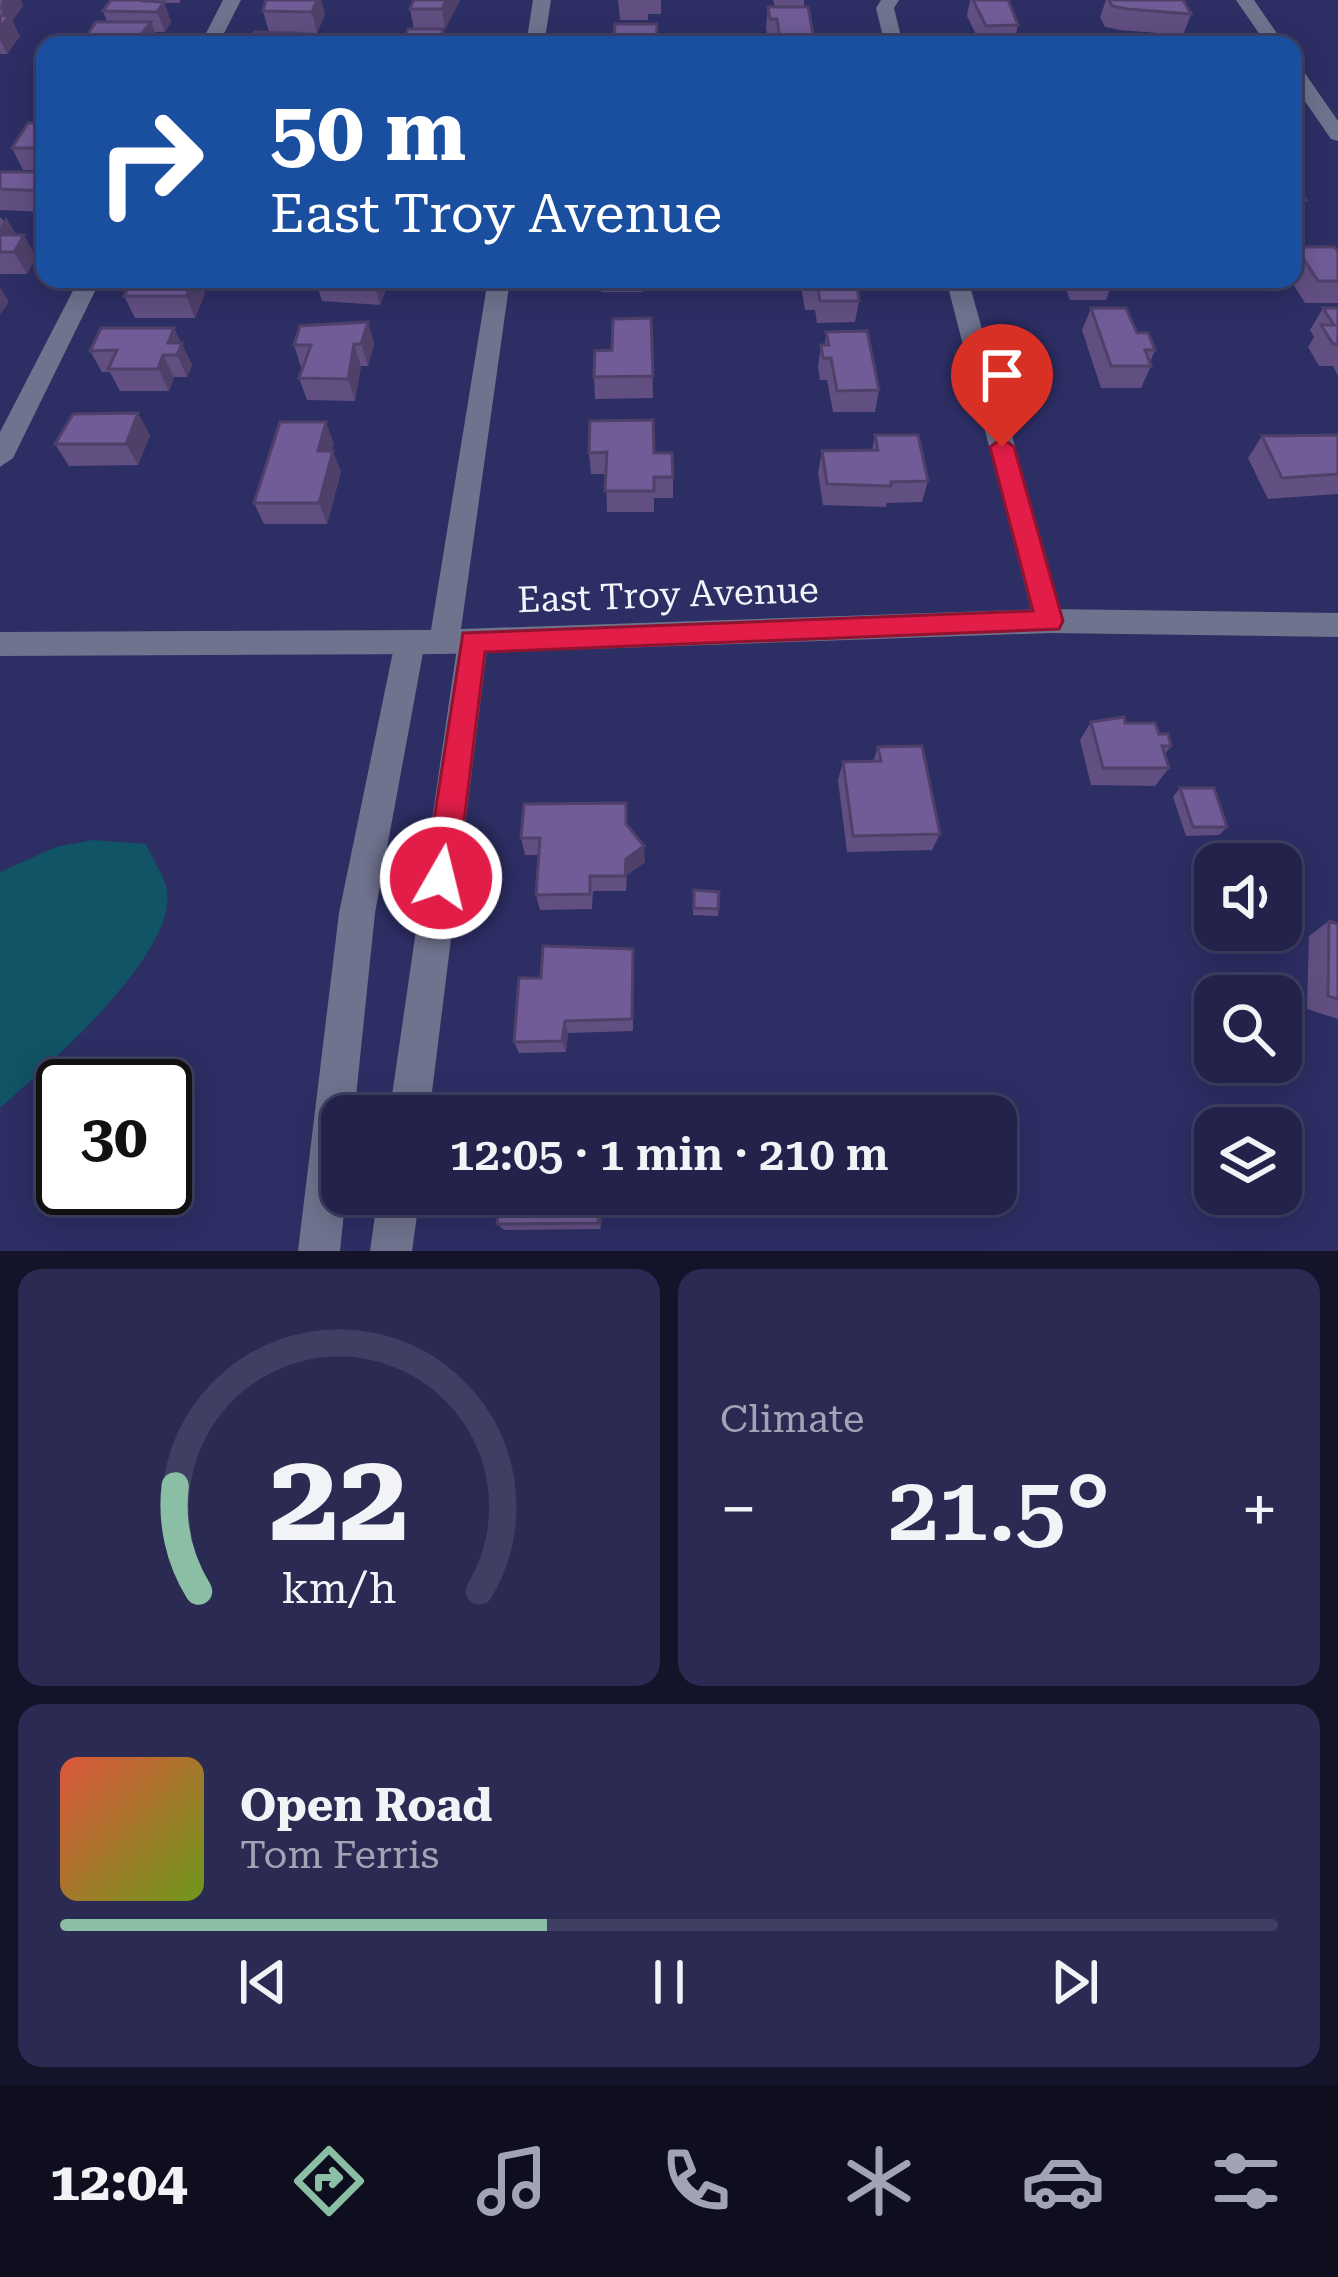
<!DOCTYPE html>
<html lang="en">
<head>
<meta charset="utf-8">
<style>
	body { margin:0; font-family:"Roboto Serif",serif; background:#2a2a52; color:#f1f3f6; height:100vh; display:flex; flex-direction:column; font-size:45px; white-space:nowrap }
	* { box-sizing:border-box; margin:0 }
	p { font-size:39px; color:#a2a4b5 }
	.icon { flex:none; width:66px; height:66px; fill:none; stroke:currentColor; stroke-width:2; stroke-linecap:round; stroke-linejoin:round }
	.map { position:relative; height:1251px; overflow:hidden }
	.details { display:flex; flex-direction:column; gap:18px; padding:18px; background:#131329; flex:1 }
	.details>* { flex:none }
	.banner { position:absolute; left:36px; top:36px; width:1266px; height:252px; border-radius:24px; box-shadow:0 6px 30px #0003,0 0 0 3px #3f3f63; background:#1a4fa0; color:#fff; overflow:hidden }
	.buttons { position:absolute; left:1194px; top:843px; display:grid; gap:24px }
	.buttons a { display:grid; place-items:center; width:108px; height:108px; border-radius:24px; background:#22224b; box-shadow:0 6px 30px #0003,0 0 0 3px #3f3f63; font-size:60px }
	.speed { position:absolute; left:36px; top:1059px; display:flex; gap:24px; font-size:60px; font-weight:700; text-align:center }
	.speed>* { display:grid; place-content:center; width:156px; height:156px; border-radius:50%; background:#22224b; box-shadow:0 6px 30px #0003,0 0 0 3px #3f3f63; line-height:1 }
	.speed .limit { border:6px solid #111; border-radius:18px; background:#fff; color:#111 }
	.pin { position:absolute; display:grid; place-items:center; width:102px; height:102px; color:#fff; margin:-123px -51px; border-radius:50% 50% 50% 0; rotate:-45deg; box-shadow:0 0 12px #0007 }
	.pin .icon { rotate:45deg }
	.me { position:absolute; width:132px; margin:-66px; rotate:8deg; stroke-linejoin:round; filter:drop-shadow(0 0 9px #0008) }
	.turn { display:flex; align-items:center; gap:42px; height:252px; padding:0 36px; font-size:54px }
	.turn .icon { width:156px; height:156px; stroke-width:2.5 }
	.turn b { display:block; font-size:84px; line-height:102px }
	.big { font-size:90px; font-weight:600; line-height:1.1 }
	.details .card { flex:1; display:flex; flex-direction:column; justify-content:center; gap:18px; min-width:0; padding:0 42px; border-radius:24px; background:#2a2a52 }
	.details .dial { align-items:center; gap:0 }
	.dial svg { height:312px; overflow:visible; fill:none; stroke:#3f3f63; stroke-width:7; stroke-linecap:round; text-anchor:middle }
	.dial text { fill:#f1f3f6; stroke:none }
	.song { display:flex; align-items:center; gap:36px }
	.cover { width:144px; height:144px; border-radius:18px; background:linear-gradient(135deg,hsl(10 70% 55%),hsl(80 70% 35%)) }
	.played { height:12px; border-radius:6px; background:linear-gradient(90deg,#8abfa5 40%,#3f3f63 40%) }
	.keys { display:flex; justify-content:space-around; direction:ltr }
	.heat { display:flex; justify-content:space-between; align-items:center; font-size:66px; direction:ltr }
	.details .tiles { flex:1; display:grid; gap:18px; grid-template-columns:1fr 1fr }
	.card:last-child { grid-column:span 2 }
	.trip { position:absolute; left:321px; top:1095px; width:696px; height:120px; border-radius:24px; background:#22224b; box-shadow:0 6px 30px #0003,0 0 0 3px #3f3f63; font-weight:600; line-height:120px; text-align:center }
	.dock { display:flex; height:192px; justify-content:space-around; align-items:center; background:#0e0e1e; color:#a2a4b5 }
	.dock .icon { width:84px; height:84px }
	.dock .active { color:#8abfa5 }
	.dock b { font-size:54px; color:#f1f3f6 }
	.map>svg:first-child { display:block }
	.water { fill:#105465 }
	.lines { fill:none; stroke-linecap:round; stroke-linejoin:round }
	.minor { fill:#70738e; fill-rule:evenodd }
	.tertiary { fill:#70738e; fill-rule:evenodd }
	.wall { fill:#614f82 }
	.shaded-wall { fill:#4f406a }
	.building { fill:#715c97; stroke:#4f406a; stroke-width:3 }
	.route { fill:#e11d48; stroke:#92132f; stroke-width:3 }
	.labels { text-anchor:middle; dominant-baseline:central; stroke-width:12; stroke-linejoin:round; paint-order:stroke }
	.street-label { font-size:36px; fill:#f3f4fb; stroke:#2d2e64 }
</style>
</head>
<body>
<div class="map">
<svg width="1338" height="1251" viewBox="0 0 1338 1251">
	<rect width="100%" height="100%" fill="#2d2e64"/>
	<path class="water" d="M 93,840 L 146,844 C 151,857 162,872 166,886 C 183,951 44,1068 0,1108 L 0,872 L 56,847 Z"/>
	<g class="lines">
		<path class="minor" d="M 223,0 L 241,0 L 218,45 L 200,45 Z
			M 881,0 L 899,0 L 894,8 L 903,45 L 885,45 L 876,8 Z
			M 1236,0 L 1254,0 L 1285,45 L 1267,45 Z
			M 1293,64 L 1300,66 L 1338,121 L 1338,141 L 1331,139 L 1293,84 Z
			M 79,279 L 101,279 L 13,458 L 0,467 L 0,432 Z
			M 946,279 L 968,279 L 1064,621 L 1060,630 L 1038,630 L 1034,621 Z
			M 473,629 L 484,632 L 488,641 L 429,1116 L 389,1116 L 458,641 L 462,632 Z
			M 410,630 L 421,633 L 425,642 L 375,913 L 354,1116 L 342,1116 L 342,1194 L 346,1194 L 340,1251 L 298,1251 L 339,913 L 395,642 L 399,633 Z
			M 378,1194 L 420,1194 L 412,1251 L 370,1251 Z"/>
		<path class="tertiary" d="M 533,0 L 551,0 L 544,45 L 526,45 Z
			M 488,279 L 510,279 L 461,629 L 1049,609 L 1338,613 L 1338,637 L 1049,633 L 444,654 L 0,656 L 0,632 L 431,630 Z"/>
	</g>
	<path class="wall" d="M 0,0 L 21,0 L 23,6 L 12,21 L 20,36 L 7,54 L 0,54 Z
		M 111,0 L 181,0 L 179,3 L 164,3 L 171,22 L 165,32 L 155,32 L 159,43 L 157,45 L 85,45 L 83,41 L 107,22 L 103,11 Z
		M 266,0 L 321,0 L 325,14 L 317,33 L 269,32 L 263,11 Z
		M 414,0 L 460,0 L 443,30 L 446,45 L 391,45 L 405,38 L 414,29 L 410,9 Z
		M 618,0 L 661,0 L 661,14 L 648,14 L 648,20 L 620,20 Z
		M 773,0 L 804,0 L 804,7 L 814,39 L 813,45 L 776,45 L 775,40 L 768,40 L 766,28 L 768,7 L 775,7 Z
		M 970,0 L 1008,0 L 1018,25 L 1014,43 L 1019,45 L 981,45 L 967,16 Z
		M 1106,0 L 1183,0 L 1191,14 L 1183,35 L 1120,30 L 1105,27 L 1100,17 Z
		M 615,24 L 657,45 L 614,45 Z
		M 45,98 L 45,170 L 23,170 L 12,148 L 43,123 L 37,110 Z
		M 0,172 L 45,172 L 45,212 L 0,210 Z
		M 1293,180 L 1306,200 L 1294,222 L 1293,222 Z
		M 0,217 L 36,257 L 27,274 L 0,274 Z
		M 1296,247 L 1338,251 L 1338,303 L 1305,303 L 1290,279 L 1293,279 L 1293,253 Z
		M 132,279 L 199,279 L 205,293 L 195,318 L 135,318 L 124,296 Z
		M 315,279 L 390,279 L 380,305 L 322,301 Z
		M 600,279 L 643,279 L 643,292 L 601,292 Z
		M 803,279 L 856,279 L 859,301 L 855,322 L 817,323 L 815,310 L 805,310 L 802,292 Z
		M 1062,279 L 1114,279 L 1106,300 L 1070,300 Z
		M 1091,308 L 1137,333 L 1155,350 L 1150,362 L 1151,366 L 1141,388 L 1101,388 L 1082,330 Z
		M 1323,308 L 1338,308 L 1338,376 L 1333,366 L 1319,366 L 1308,347 L 1314,337 L 1310,330 Z
		M 651,318 L 653,398 L 595,399 L 594,377 L 612,350 Z
		M 368,322 L 374,344 L 368,366 L 361,366 L 355,401 L 307,400 L 299,378 L 303,367 L 301,367 L 294,345 Z
		M 174,328 L 192,365 L 187,377 L 174,377 L 169,391 L 120,391 L 110,372 L 102,372 L 90,351 Z
		M 826,332 L 879,390 L 875,412 L 833,412 L 827,380 L 820,380 L 818,367 L 821,345 L 825,345 Z
		M 150,435 L 138,465 L 69,466 L 55,444 Z
		M 875,435 L 928,481 L 922,502 L 887,503 L 886,507 L 823,505 L 818,473 L 822,451 L 872,450 Z
		M 1338,435 L 1338,494 L 1268,499 L 1248,458 L 1262,436 Z
		M 334,443 L 332,451 L 341,472 L 327,524 L 264,524 L 254,503 Z
		M 589,453 L 654,453 L 673,477 L 673,498 L 654,498 L 654,512 L 607,512 L 606,474 L 591,474 Z
		M 1091,722 L 1125,723 L 1159,734 L 1171,746 L 1165,754 L 1169,768 L 1155,786 L 1091,785 L 1080,740 Z
		M 878,747 L 940,834 L 932,850 L 847,852 L 838,780 L 843,762 L 873,762 Z
		M 1180,788 L 1227,827 L 1219,835 L 1186,836 L 1173,797 Z
		M 627,825 L 645,862 L 627,875 L 626,891 L 593,891 L 592,909 L 540,910 L 536,895 L 539,855 L 525,855 L 521,838 Z
		M 694,890 L 719,892 L 718,916 L 693,915 Z
		M 1329,921 L 1338,924 L 1338,1019 L 1307,1009 L 1309,936 Z
		M 633,949 L 633,1031 L 568,1033 L 566,1052 L 519,1053 L 514,1042 L 541,978 Z
		M 602,1194 L 601,1229 L 504,1230 L 497,1224 Z"/>
	<path class="shaded-wall" d="M 3,0 L 21,0 L 23,6 L 12,21 L 20,36 L 7,54 L 0,40 L 0,28 L 6,20 L 0,7 Z
		M 317,0 L 321,0 L 325,14 L 317,33 L 312,12 Z
		M 446,0 L 460,0 L 445,30 L 442,9 Z
		M 164,2 L 171,22 L 165,32 L 157,12 Z
		M 151,22 L 159,43 L 157,45 L 138,45 L 136,41 Z
		M 6,217 L 19,239 L 0,244 L 0,227 Z
		M 24,235 L 36,257 L 27,274 L 14,252 Z
		M 193,279 L 199,279 L 205,293 L 195,318 L 186,296 Z
		M 376,279 L 390,279 L 380,305 L 374,283 Z
		M 0,287 L 9,302 L 0,315 Z
		M 368,322 L 374,344 L 368,366 L 361,344 Z
		M 174,328 L 192,365 L 187,377 L 177,355 L 168,343 Z
		M 354,344 L 361,366 L 355,401 L 348,379 Z
		M 163,355 L 174,377 L 169,391 L 158,369 Z
		M 138,413 L 150,435 L 138,465 L 126,444 Z
		M 326,422 L 334,443 L 326,472 L 318,451 Z
		M 333,451 L 341,472 L 327,524 L 319,503 Z
		M 644,846 L 645,862 L 627,875 L 626,891 L 626,859 Z
		M 565,1021 L 568,1033 L 566,1052 L 562,1041 Z
		M 599,1194 L 602,1194 L 601,1229 L 598,1223 Z"/>
	<path class="building" d="M 111,0 L 145,0 L 144,1 L 164,2 L 157,12 L 103,11 Z
		M 266,0 L 317,0 L 312,12 L 263,11 Z
		M 414,0 L 446,0 L 442,9 L 410,9 Z
		M 973,0 L 1008,0 L 1018,25 L 986,26 Z
		M 1109,0 L 1183,0 L 1191,14 L 1127,9 L 1112,6 Z
		M 768,7 L 808,7 L 814,39 L 780,39 L 777,19 L 770,19 Z
		M 10,15 L 0,28 L 0,16 Z
		M 96,22 L 151,22 L 136,41 L 83,41 Z
		M 615,24 L 657,24 L 656,45 L 626,45 L 626,39 L 614,38 Z
		M 408,29 L 443,29 L 440,42 L 431,42 L 431,45 L 391,45 L 393,38 L 405,38 Z
		M 255,32 L 294,33 L 288,45 L 243,45 Z
		M 988,43 L 1018,43 L 1019,45 L 989,45 Z
		M 45,98 L 45,110 L 37,110 Z
		M 28,123 L 45,123 L 45,148 L 12,148 Z
		M 0,172 L 45,172 L 45,191 L 0,189 Z
		M 1293,180 L 1306,200 L 1293,200 Z
		M 0,235 L 24,235 L 14,252 L 0,252 Z
		M 1296,247 L 1334,247 L 1338,251 L 1338,281 L 1318,281 Z
		M 132,279 L 193,279 L 186,296 L 124,296 Z
		M 315,279 L 376,279 L 374,283 Z
		M 806,279 L 856,279 L 859,301 L 820,301 L 818,288 L 807,288 Z
		M 1091,308 L 1126,308 L 1137,333 L 1148,333 L 1155,350 L 1145,350 L 1151,366 L 1111,366 Z
		M 1323,308 L 1338,308 L 1338,344 L 1333,344 L 1321,325 L 1334,325 Z
		M 651,318 L 653,376 L 594,377 L 595,351 L 612,350 L 613,319 Z
		M 368,322 L 361,344 L 354,344 L 348,379 L 299,378 L 311,345 L 294,345 L 300,326 Z
		M 101,328 L 174,328 L 168,343 L 182,343 L 177,355 L 163,355 L 158,369 L 108,369 L 117,350 L 90,351 Z
		M 867,331 L 879,390 L 837,391 L 831,358 L 823,358 L 821,345 L 829,345 L 826,332 Z
		M 138,413 L 126,444 L 55,444 L 73,414 Z
		M 653,420 L 654,453 L 672,453 L 673,477 L 654,477 L 654,491 L 605,491 L 607,452 L 589,453 L 590,421 Z
		M 280,422 L 326,422 L 318,451 L 333,451 L 319,503 L 254,503 Z
		M 875,435 L 918,435 L 928,481 L 891,482 L 891,486 L 827,484 L 822,451 L 878,450 Z
		M 1338,435 L 1338,474 L 1282,478 L 1262,436 Z
		M 1124,717 L 1125,723 L 1155,723 L 1159,734 L 1168,734 L 1171,746 L 1162,746 L 1169,768 L 1103,768 L 1091,722 Z
		M 922,746 L 940,834 L 853,836 L 843,762 L 881,761 L 878,747 Z
		M 1180,788 L 1214,788 L 1227,827 L 1193,827 Z
		M 626,803 L 626,824 L 644,846 L 626,859 L 625,876 L 590,876 L 590,894 L 536,895 L 540,838 L 521,838 L 524,804 Z
		M 694,890 L 719,892 L 718,909 L 694,908 Z
		M 1329,921 L 1338,924 L 1338,999 L 1328,996 Z
		M 543,946 L 633,949 L 632,1019 L 565,1021 L 562,1041 L 514,1042 L 519,978 L 541,978 Z
		M 601,1100 L 601,1116 L 511,1116 L 512,1102 Z
		M 500,1194 L 599,1194 L 598,1223 L 497,1224 Z"/>
	<path class="route" d="M 1002,438 L 1014,447 L 1063,621 L 1059,629 L 485,652 L 457,878 L 452,889 L 441,894 L 430,889 L 425,878 L 463,633 L 1033,611 L 990,447 Z"/>
	<g class="labels">
		<g class="street-label">
			<text transform="translate(668 595) rotate(-2)">East Troy Avenue</text>
		</g>
	</g>
</svg>
<div class="buttons">
<a><svg class="icon" aria-label="sound" viewBox="0 0 24 24"><path d="M4 9h4l5-4v14l-5-4H4zM17 9q2 3 0 6"/></svg></a>
<a><svg class="icon" aria-label="search" viewBox="0 0 24 24"><circle cx="10" cy="10" r="6"/><path d="M15 15l6 6"/></svg></a>
<a><svg class="icon" aria-label="layers" viewBox="0 0 24 24"><path d="M12 4l9 5-9 5-9-5zM3 14l9 5 9-5"/></svg></a>
</div>
<div class="speed"><div class="limit">30</div></div>
<div class="pin" style="left:1002px;top:447px;background:#d93025"><svg class="icon" aria-label="arrive" viewBox="0 0 24 24"><path d="M6 21V4h12l-3 4 3 4H6"/></svg></div>
<svg class="me" style="left:441px;top:878px" viewBox="-20 -20 40 40"><circle r="17" fill="#e11d48" stroke="#fff" stroke-width="3"/><path d="M0-11L8 9 0 5-8 9z" fill="#fff"/></svg>
<div class="trip">12:05 · 1 min · 210 m</div>
<div class="banner">
<div class="turn"><svg class="icon" aria-label="right" viewBox="0 0 24 24"><path d="M7 20v-9h11M14 6l5 5-5 5"/></svg><div><b>50 m</b>East Troy Avenue</div></div>
</div>
</div>
<section class="details">
<div class="tiles">
<div class="card dial"><svg viewBox="0 0 100 80">
<path d="M14 69A42 42 0 1 1 86 69"/>
<path d="M14 69A42 42 0 0 1 8 42" stroke="#8abfa5"/>
<text x="50" y="56" font-size="32" font-weight="700">22</text>
<text x="50" y="72" font-size="11">km/h</text>
</svg></div>
<div class="card"><p>Climate</p>
<div class="heat"><a>−</a><b class="big">21.5°</b><a>+</a></div>
</div>
<div class="card">
<div class="song"><i class="cover"></i><div><b>Open Road</b><p>Tom Ferris</p></div></div>
<div class="played"></div>
<div class="keys"><svg class="icon" aria-label="previous" viewBox="0 0 24 24"><path d="M18 5L8 12l10 7zM5 5v14"/></svg><svg class="icon" aria-label="pause" viewBox="0 0 24 24"><path d="M8 5v14M16 5v14"/></svg><svg class="icon" aria-label="next" viewBox="0 0 24 24"><path d="M6 5l10 7-10 7zM19 5v14"/></svg></div>
</div>
</div>
</section>
<nav class="dock">
<b>12:04</b>
<svg class="icon active" aria-label="directions" viewBox="0 0 24 24"><path d="M12 3l9 9-9 9-9-9zM9 14v-3h6M13 9l2 2-2 2"/></svg>
<svg class="icon" aria-label="music" viewBox="0 0 24 24"><path d="M9 18V5l10-2v13"/><circle cx="6" cy="18" r="3"/><circle cx="16" cy="16" r="3"/></svg>
<svg class="icon" aria-label="phone" viewBox="0 0 24 24"><path d="M5 4h4l2 5-3 2q2 4 5 5l2-3 5 2v4C11 20 4 13 5 4z"/></svg>
<svg class="icon" aria-label="climate" viewBox="0 0 24 24"><path d="M12 3v18M4 7l16 10M4 17L20 7"/></svg>
<svg class="icon" aria-label="car" viewBox="0 0 24 24"><path d="M5 17H2v-5l4-1 3-4h7l3 4 3 1v5h-3M9 17h6M6 11h13"/><circle cx="7" cy="17" r="2"/><circle cx="17" cy="17" r="2"/></svg>
<svg class="icon" aria-label="filters" viewBox="0 0 24 24"><path d="M4 7h16M4 17h16"/><circle cx="9" cy="7" r="2"/><circle cx="15" cy="17" r="2"/></svg>
</nav>
</body>
</html>
